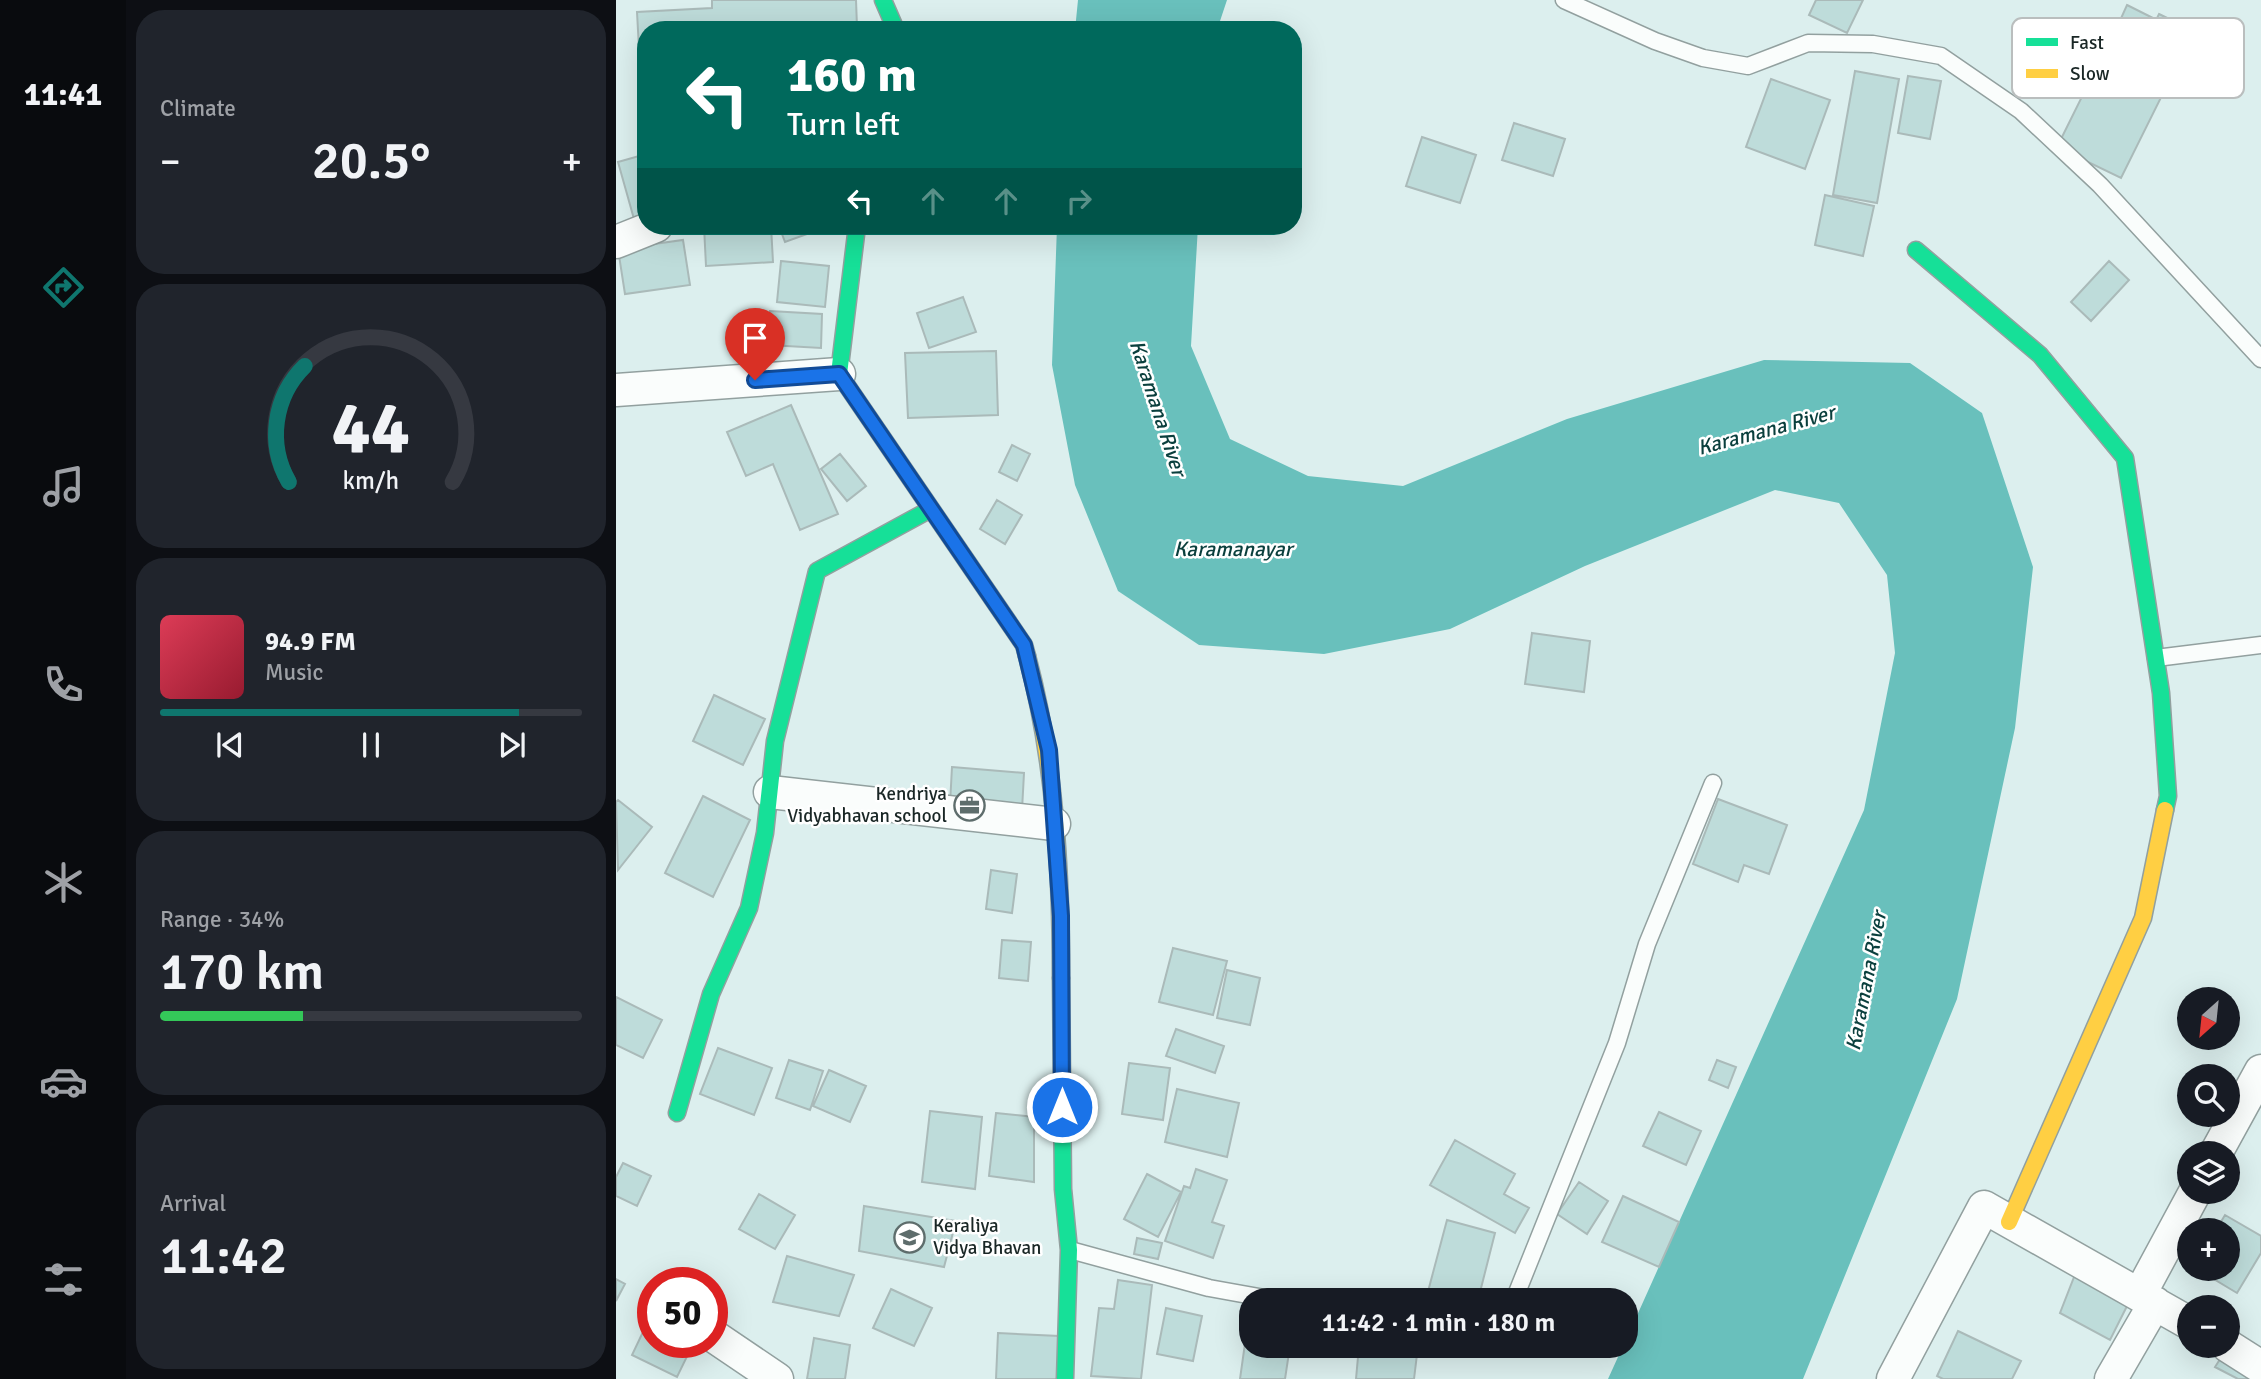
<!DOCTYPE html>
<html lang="en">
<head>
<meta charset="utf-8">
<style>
	body { margin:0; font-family:Signika,sans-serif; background:#20242c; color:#f1f3f6; height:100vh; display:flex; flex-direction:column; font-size:26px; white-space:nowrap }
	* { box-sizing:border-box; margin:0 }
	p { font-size:23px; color:#9ea1a6 }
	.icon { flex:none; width:38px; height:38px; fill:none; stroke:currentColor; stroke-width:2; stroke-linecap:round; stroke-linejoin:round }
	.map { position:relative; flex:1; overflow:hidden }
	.drawer { display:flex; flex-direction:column; gap:10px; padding:10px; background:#0d0f14; width:490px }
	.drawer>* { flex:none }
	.hud { position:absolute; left:21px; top:21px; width:665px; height:214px; border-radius:28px; box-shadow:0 7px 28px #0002; background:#00695c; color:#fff; overflow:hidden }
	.needle { width:46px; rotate:207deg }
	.buttons { position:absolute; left:1561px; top:987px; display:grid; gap:14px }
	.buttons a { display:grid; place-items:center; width:63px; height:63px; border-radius:50%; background:#171b24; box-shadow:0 7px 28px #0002; font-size:35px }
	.speed { position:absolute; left:21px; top:1267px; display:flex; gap:14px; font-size:35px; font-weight:700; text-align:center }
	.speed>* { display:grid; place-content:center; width:91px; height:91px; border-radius:50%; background:#171b24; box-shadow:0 7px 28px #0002; line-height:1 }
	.speed .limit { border:10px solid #d22; background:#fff; color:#111 }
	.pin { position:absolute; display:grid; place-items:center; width:60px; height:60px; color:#fff; margin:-72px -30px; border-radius:50% 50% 50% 0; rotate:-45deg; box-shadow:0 0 7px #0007 }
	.pin .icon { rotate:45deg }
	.me { position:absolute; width:77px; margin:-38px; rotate:0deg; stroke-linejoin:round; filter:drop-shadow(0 0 5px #0008) }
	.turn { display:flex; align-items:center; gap:24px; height:147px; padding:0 35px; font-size:32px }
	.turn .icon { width:91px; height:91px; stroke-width:2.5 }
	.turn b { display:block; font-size:49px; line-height:60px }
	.lanes { display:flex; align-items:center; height:66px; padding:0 35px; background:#0003; justify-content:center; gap:35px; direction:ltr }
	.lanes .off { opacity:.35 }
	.big { font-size:52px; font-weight:600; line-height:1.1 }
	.drawer .widget { flex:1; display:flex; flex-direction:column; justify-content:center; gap:10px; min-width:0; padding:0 24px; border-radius:28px; background:#20242c }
	.drawer .dial { align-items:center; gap:0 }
	.dial svg { height:182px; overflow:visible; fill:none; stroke:#363941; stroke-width:7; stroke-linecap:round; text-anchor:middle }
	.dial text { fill:#f1f3f6; stroke:none }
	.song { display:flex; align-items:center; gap:21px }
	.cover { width:84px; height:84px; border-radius:10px; background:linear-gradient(135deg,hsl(350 70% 55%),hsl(350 70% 35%)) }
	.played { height:7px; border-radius:4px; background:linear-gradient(90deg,#0f766e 85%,#363941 85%) }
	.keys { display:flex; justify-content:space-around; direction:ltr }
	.heat { display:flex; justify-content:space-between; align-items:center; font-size:38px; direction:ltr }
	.charge { height:10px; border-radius:5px; background:linear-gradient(90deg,#34c759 34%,#363941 0) }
	.trip { position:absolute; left:623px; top:1288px; width:399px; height:70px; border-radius:28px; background:#171b24; box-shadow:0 7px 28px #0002; font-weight:600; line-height:70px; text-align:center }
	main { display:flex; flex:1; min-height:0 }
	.tabs { display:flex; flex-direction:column; width:126px; justify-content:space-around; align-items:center; background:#090b0e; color:#9ea1a6 }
	.tabs .icon { width:49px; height:49px }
	.tabs .on { color:#0f766e }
	.tabs b { font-size:32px; color:#f1f3f6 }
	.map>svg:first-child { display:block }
	.water { fill:#69c0bc }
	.building { fill:#bedcda; stroke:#aabab9; stroke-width:2 }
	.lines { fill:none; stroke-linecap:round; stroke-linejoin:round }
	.lane-casing { stroke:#92a09f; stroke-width:19 }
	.street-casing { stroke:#92a09f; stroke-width:35 }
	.fast-casing { stroke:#92a09f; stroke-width:19 }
	.slow-casing { stroke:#92a09f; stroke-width:19 }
	.lane { stroke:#fafdfc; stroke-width:16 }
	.street { stroke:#fafdfc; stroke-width:32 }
	.fast { stroke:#16e098; stroke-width:16 }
	.slow { stroke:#ffcf43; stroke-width:16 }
	.route-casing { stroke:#114b97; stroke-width:18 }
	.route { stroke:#1a73e8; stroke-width:12 }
	.labels { text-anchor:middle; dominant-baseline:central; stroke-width:5; stroke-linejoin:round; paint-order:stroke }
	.poi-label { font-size:19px; fill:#1a2726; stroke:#fff; text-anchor:end }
	.water-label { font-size:21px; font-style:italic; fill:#0a3f3d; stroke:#fff }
	.key { fill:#fff; stroke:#babebe; stroke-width:2 }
	.key-label { font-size:19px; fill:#1a2726 }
</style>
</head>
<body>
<main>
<nav class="tabs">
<b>11:41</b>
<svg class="icon on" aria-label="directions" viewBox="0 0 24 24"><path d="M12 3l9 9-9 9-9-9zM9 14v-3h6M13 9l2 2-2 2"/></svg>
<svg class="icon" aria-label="music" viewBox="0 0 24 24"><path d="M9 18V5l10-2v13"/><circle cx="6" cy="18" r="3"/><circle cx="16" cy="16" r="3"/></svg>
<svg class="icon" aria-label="phone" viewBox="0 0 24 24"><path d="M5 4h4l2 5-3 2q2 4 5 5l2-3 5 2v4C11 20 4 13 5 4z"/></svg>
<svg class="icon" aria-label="climate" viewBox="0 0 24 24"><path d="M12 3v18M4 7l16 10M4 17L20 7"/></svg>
<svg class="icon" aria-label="car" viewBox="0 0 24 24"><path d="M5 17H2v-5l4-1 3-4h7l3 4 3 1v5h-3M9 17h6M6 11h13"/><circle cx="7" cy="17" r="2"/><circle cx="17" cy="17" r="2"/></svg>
<svg class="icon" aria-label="filters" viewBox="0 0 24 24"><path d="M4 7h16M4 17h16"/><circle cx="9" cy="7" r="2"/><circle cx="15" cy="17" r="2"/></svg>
</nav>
<section class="drawer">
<div class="widget"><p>Climate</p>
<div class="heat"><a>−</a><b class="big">20.5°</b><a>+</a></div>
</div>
<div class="widget dial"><svg viewBox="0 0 100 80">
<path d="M14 69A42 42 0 1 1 86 69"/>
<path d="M14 69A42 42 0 0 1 21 18" stroke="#0f766e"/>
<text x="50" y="56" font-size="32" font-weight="700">44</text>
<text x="50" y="72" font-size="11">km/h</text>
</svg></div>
<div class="widget">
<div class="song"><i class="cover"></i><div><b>94.9 FM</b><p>Music</p></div></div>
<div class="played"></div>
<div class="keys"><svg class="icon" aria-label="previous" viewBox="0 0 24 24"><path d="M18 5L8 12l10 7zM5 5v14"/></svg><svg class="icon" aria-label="pause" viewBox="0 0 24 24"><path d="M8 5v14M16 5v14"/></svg><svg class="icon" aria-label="next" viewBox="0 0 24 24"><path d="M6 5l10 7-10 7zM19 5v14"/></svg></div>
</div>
<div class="widget"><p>Range · 34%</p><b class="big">170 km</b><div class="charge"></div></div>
<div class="widget"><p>Arrival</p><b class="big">11:42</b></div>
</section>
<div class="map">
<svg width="1645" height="1379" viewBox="0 0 1645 1379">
	<rect width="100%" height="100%" fill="#dcefee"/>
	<path class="water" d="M 462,0 L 611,0 L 601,30 L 459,30 Z
		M 441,226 L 582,226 L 575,346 L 614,439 L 692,476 L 787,486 L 951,419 L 1148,360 L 1294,363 L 1366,413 L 1417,567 L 1399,728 L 1341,999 L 1187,1379 L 992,1379 L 1007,1346 L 1010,1346 L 1010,1340 L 1248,810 L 1279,653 L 1271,575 L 1223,503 L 1159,490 L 969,566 L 834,629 L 708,654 L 583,645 L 502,591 L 459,485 L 436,365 Z"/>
	<path class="building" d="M 96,0 L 240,0 L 241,27 L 30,30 L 30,85 L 25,85 L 21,12 L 96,8 Z
		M 1200,0 L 1247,0 L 1231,33 L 1193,15 Z
		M 1511,5 L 1539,19 L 1530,38 L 1502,25 Z
		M 1543,14 L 1578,31 L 1505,178 L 1441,147 L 1501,26 L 1530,41 Z
		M 1239,71 L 1283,79 L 1261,203 L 1217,195 Z
		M 1292,76 L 1325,81 L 1314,139 L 1282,133 Z
		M 1155,79 L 1214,100 L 1189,169 L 1130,147 Z
		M 898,123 L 949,139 L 937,176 L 886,160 Z
		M 806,137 L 860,155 L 844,203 L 790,186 Z
		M 30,154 L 30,215 L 18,219 L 2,162 Z
		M 1209,195 L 1258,206 L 1247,256 L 1199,245 Z
		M 88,226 L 155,226 L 157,262 L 90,266 Z
		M 163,226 L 213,226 L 169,242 Z
		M 67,240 L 74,285 L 9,294 L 2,249 Z
		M 165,261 L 213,266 L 209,307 L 161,302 Z
		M 1493,261 L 1513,280 L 1475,321 L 1455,302 Z
		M 347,297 L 360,332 L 313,348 L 301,313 Z
		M 154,311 L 206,314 L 205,348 L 153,345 Z
		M 380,351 L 382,415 L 292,418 L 289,353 Z
		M 175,405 L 222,514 L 184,530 L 157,464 L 130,476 L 111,432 Z
		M 396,445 L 414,454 L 401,481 L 383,472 Z
		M 224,454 L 250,486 L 231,501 L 205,469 Z
		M 381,500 L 406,515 L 389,544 L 364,529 Z
		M 916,633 L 974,641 L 968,692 L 909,684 Z
		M 98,695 L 149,719 L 127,765 L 77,741 Z
		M 336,767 L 408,773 L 406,810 L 334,804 Z
		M 87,796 L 134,820 L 97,897 L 49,873 Z
		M 1102,799 L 1171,825 L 1153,874 L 1128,865 L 1122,882 L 1077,864 Z
		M 2,800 L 36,827 L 2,870 L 0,802 Z
		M 375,870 L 401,874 L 396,913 L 370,909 Z
		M 386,940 L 415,942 L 412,981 L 383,978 Z
		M 557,948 L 611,961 L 597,1015 L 543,1002 Z
		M 611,970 L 644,978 L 634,1025 L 601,1018 Z
		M 0,997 L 46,1020 L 27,1058 L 0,1045 Z
		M 560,1029 L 608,1046 L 599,1073 L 550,1056 Z
		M 102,1048 L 156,1068 L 138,1115 L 84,1094 Z
		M 173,1060 L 207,1071 L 194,1110 L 160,1098 Z
		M 1101,1060 L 1120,1067 L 1112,1088 L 1093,1080 Z
		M 513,1063 L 554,1068 L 547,1120 L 506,1114 Z
		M 213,1070 L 250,1086 L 234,1122 L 197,1106 Z
		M 561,1089 L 623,1103 L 611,1157 L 549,1142 Z
		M 314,1111 L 366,1117 L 359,1189 L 306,1182 Z
		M 1043,1112 L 1085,1131 L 1070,1165 L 1027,1146 Z
		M 380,1113 L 418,1117 L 418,1182 L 373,1176 Z
		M 839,1140 L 899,1174 L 888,1194 L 913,1208 L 899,1233 L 814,1185 Z
		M 7,1163 L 35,1176 L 21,1206 L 0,1196 L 0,1177 Z
		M 580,1169 L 611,1180 L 596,1222 L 608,1226 L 597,1258 L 549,1241 L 568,1186 L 574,1188 Z
		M 531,1174 L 565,1192 L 542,1237 L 508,1219 Z
		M 963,1182 L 992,1201 L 971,1234 L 941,1214 Z
		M 143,1194 L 179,1215 L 159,1249 L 123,1229 Z
		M 1007,1196 L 1063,1222 L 1043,1267 L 986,1242 Z
		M 248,1206 L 340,1221 L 328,1267 L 243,1251 Z
		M 1609,1215 L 1645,1236 L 1645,1253 L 1621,1293 L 1581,1269 L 1612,1269 L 1612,1230 L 1600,1230 Z
		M 831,1220 L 879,1233 L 862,1300 L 810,1299 Z
		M 521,1238 L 546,1243 L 542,1259 L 518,1254 Z
		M 171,1256 L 238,1275 L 223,1316 L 157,1302 Z
		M 1460,1272 L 1512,1304 L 1494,1340 L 1444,1313 Z
		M 0,1279 L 9,1284 L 0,1301 Z
		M 502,1280 L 536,1285 L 525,1379 L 475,1376 L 483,1308 L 498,1309 Z
		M 275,1289 L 316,1308 L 298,1346 L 257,1328 Z
		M 550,1308 L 586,1316 L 577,1361 L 541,1354 Z
		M 634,1308 L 635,1346 L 674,1346 L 669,1379 L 624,1379 Z
		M 35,1315 L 37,1342 L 78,1342 L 61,1377 L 16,1355 Z
		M 1342,1331 L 1405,1361 L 1396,1379 L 1327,1379 L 1321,1376 Z
		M 382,1333 L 443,1336 L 442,1379 L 380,1379 Z
		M 198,1338 L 234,1345 L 229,1379 L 191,1379 Z
		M 743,1346 L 802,1346 L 798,1379 L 740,1379 Z
		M 1608,1353 L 1645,1379 L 1622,1379 L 1599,1367 Z"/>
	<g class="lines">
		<defs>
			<path id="lane" d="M 948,0 L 1039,41 L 1087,58 L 1132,66 L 1192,43 L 1257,44 L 1325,56 L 1405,111 L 1484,185 L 1645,359
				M 1540,658 L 1645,645
				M 454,1250 L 593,1288 L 659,1300
				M 898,1300 L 1001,1043 L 1031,944 L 1097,783"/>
			<path id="street" d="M 0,242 L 40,226
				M 0,390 L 223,374
				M 154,792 L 438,824
				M 1600,1153 L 1645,1071
				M 1524,1294 L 1579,1192
				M 96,1335 L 161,1379
				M 1612,1346 L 1645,1367
				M 1277,1379 L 1368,1207 L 1573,1323
				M 1495,1379 L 1539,1303"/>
			<path id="fast" d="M 267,0 L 280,30
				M 241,226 L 223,374 L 408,645 L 411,656
				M 1300,250 L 1424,355 L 1509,458 L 1545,693 L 1552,796 L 1549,810
				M 445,978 L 447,1189 L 453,1250 L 449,1379
				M 61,1113 L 95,994 L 133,908 L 149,833 L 159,741 L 201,571 L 315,509"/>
			<path id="slow" d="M 411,656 C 439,761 445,869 445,978
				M 1393,1222 L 1527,918 L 1549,810"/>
		</defs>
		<use href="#lane" class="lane-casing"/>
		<use href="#street" class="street-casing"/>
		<use href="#fast" class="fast-casing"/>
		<use href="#slow" class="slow-casing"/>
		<use href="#lane" class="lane"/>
		<use href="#street" class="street"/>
		<use href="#fast" class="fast"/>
		<use href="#slow" class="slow"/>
	</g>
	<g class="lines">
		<defs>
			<path id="route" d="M 139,380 L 223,374 L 408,645 L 433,750 L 445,916 L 446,1107"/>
		</defs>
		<use href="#route" class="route-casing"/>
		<use href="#route" class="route"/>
	</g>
	<defs>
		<symbol id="office-ring" viewBox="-11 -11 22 22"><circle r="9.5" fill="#fff" stroke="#5e6d6c" stroke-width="1.5"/><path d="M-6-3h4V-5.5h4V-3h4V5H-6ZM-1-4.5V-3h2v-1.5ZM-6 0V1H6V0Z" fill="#5e6d6c"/></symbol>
		<symbol id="school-ring" viewBox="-11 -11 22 22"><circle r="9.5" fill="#fff" stroke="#5e6d6c" stroke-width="1.5"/><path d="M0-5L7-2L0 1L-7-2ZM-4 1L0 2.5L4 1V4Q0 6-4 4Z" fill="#5e6d6c"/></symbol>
	</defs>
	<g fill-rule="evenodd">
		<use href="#office-ring" x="336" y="788" width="35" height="35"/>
		<use href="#school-ring" x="276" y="1220" width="35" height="35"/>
	</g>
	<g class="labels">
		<g class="poi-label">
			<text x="331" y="794">Kendriya<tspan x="331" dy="22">Vidyabhavan school</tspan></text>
			<text x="317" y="1226" text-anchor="start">Keraliya<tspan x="317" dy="22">Vidya Bhavan</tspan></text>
		</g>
		<g class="water-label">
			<text transform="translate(542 408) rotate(72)">Karamana River</text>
			<text transform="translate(1150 430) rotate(-15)">Karamana River</text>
			<text x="617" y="549">Karamanayar</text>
			<text transform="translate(1250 981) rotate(-79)">Karamana River</text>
		</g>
	</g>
	<rect x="1396" y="18" width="232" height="80" rx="10" class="key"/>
	<rect x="1410" y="38" width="32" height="8" fill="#16e098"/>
	<rect x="1410" y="69" width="32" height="9" fill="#ffcf43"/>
	<g class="key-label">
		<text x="1454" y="49">Fast</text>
		<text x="1454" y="80">Slow</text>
	</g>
</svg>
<div class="buttons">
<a><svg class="needle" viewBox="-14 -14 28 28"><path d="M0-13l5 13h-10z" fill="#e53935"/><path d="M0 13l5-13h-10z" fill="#9ea1a6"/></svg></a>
<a><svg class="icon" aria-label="search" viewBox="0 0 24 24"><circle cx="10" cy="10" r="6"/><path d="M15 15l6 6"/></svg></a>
<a><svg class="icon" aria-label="layers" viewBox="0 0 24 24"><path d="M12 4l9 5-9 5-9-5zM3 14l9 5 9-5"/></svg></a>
<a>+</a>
<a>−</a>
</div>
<div class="speed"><div class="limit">50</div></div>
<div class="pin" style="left:139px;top:380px;background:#d93025"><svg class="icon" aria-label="arrive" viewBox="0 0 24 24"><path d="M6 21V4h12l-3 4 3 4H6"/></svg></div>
<svg class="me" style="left:446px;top:1107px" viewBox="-20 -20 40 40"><circle r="17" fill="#1a73e8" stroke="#fff" stroke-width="3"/><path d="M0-11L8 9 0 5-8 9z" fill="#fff"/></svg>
<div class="trip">11:42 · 1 min · 180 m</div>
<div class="hud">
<div class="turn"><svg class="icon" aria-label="left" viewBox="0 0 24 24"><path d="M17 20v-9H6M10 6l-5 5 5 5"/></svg><div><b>160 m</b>Turn left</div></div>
<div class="lanes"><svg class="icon" aria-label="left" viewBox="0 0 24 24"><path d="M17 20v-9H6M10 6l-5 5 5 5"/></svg><svg class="icon off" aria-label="ahead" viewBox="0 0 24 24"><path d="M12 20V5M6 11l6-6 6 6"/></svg><svg class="icon off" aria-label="ahead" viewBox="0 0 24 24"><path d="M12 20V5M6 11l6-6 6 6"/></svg><svg class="icon off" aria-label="right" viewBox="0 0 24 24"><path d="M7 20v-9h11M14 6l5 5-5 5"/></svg></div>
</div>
</div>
</main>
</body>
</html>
